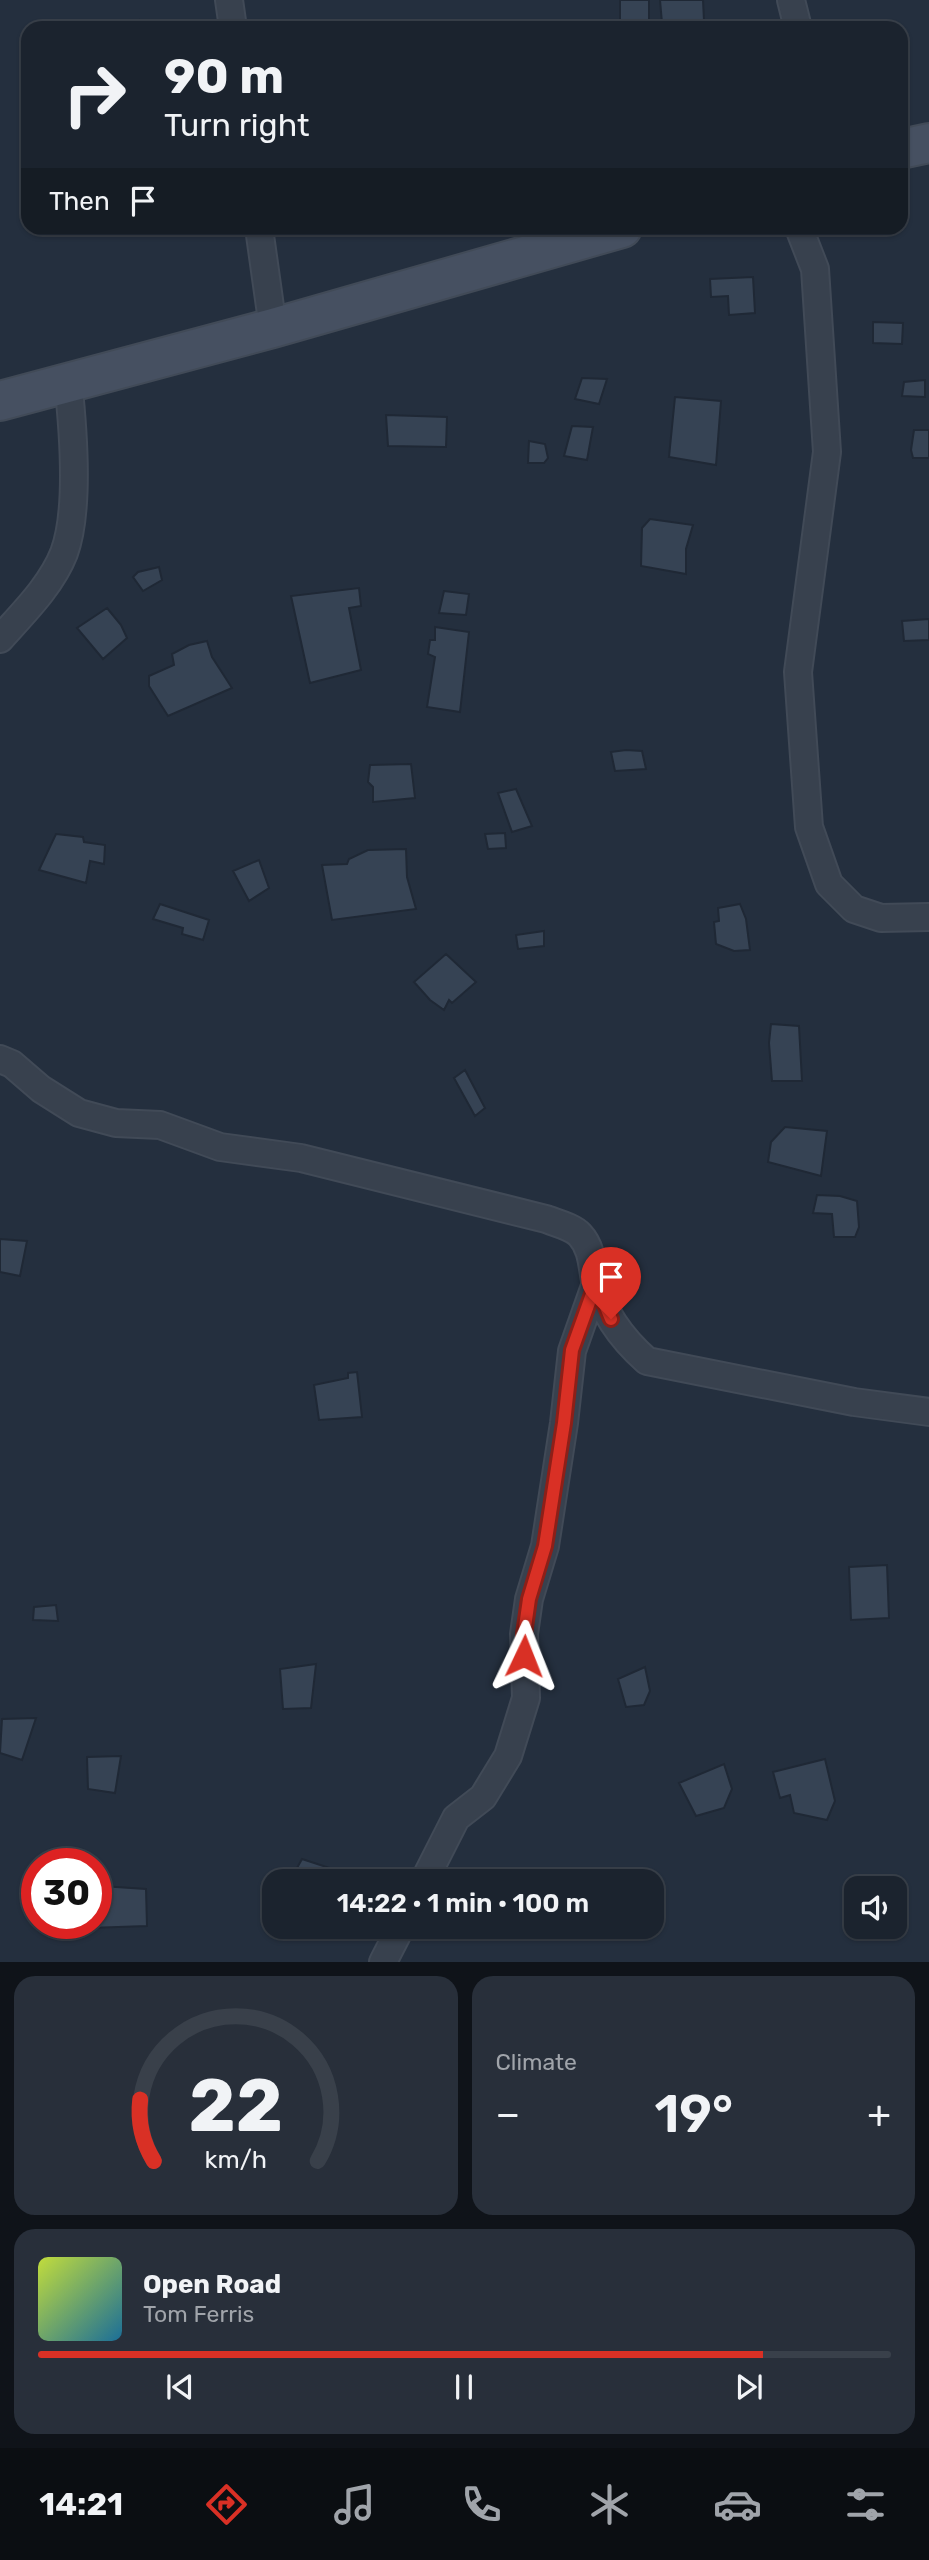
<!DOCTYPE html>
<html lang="en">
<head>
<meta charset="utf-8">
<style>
	body { margin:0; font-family:Rubik,sans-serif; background:#282f3a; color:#f1f3f6; height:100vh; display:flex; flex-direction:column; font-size:26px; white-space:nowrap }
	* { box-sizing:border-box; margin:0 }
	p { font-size:23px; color:#a0a4aa }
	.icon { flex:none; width:38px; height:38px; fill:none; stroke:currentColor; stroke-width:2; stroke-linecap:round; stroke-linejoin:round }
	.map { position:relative; height:1962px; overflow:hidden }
	.details { display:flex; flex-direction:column; gap:14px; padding:14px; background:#0f1319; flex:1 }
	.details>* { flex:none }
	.hud { position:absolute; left:21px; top:21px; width:887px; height:214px; border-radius:21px; box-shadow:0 2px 5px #0004,0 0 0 2px #39404a; background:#1b232e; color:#f1f3f6; overflow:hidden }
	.controls { position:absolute; left:844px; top:1876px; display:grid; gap:14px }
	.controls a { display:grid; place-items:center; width:63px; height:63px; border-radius:14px; background:#1b232e; box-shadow:0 2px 5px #0004,0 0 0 2px #39404a; font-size:35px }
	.speed { position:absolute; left:21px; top:1848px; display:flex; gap:14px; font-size:35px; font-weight:700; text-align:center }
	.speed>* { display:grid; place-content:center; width:91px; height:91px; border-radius:50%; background:#1b232e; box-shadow:0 2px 5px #0004,0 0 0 2px #39404a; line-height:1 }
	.speed .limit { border:10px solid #d22; background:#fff; color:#111 }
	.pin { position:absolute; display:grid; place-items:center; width:60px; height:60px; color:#fff; margin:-72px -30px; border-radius:50% 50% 50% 0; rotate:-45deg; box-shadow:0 0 7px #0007 }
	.pin .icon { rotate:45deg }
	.me { position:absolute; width:77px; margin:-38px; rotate:2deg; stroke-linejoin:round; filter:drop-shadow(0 0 5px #0008) }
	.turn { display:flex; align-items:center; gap:24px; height:147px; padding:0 28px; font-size:32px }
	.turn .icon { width:91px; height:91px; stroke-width:2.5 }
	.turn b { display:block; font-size:49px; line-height:60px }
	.then { display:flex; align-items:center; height:66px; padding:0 28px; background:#0003; gap:14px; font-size:26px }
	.big { font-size:52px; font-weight:600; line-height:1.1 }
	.details .card { flex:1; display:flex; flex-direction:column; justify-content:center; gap:10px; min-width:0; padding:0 24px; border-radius:21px; background:#282f3a }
	.details .dial { align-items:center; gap:0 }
	.dial svg { height:182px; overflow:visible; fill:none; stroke:#39404a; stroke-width:7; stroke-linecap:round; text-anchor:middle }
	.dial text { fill:#f1f3f6; stroke:none }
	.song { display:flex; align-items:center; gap:21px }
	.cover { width:84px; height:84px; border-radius:10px; background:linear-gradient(135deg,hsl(70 70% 55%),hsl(200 70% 35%)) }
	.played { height:7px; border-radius:4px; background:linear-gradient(90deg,#d93025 85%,#39404a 85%) }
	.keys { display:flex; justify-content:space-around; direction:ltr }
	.heat { display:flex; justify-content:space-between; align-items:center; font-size:38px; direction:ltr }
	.details .tiles { flex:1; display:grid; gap:14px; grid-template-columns:1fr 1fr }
	.card:last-child { grid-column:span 2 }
	.trip { position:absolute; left:262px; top:1869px; width:402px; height:70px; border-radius:21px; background:#1b232e; box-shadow:0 2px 5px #0004,0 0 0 2px #39404a; font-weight:600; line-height:70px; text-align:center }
	.menu { display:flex; height:112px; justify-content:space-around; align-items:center; background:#0b0e12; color:#a0a4aa }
	.menu .icon { width:49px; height:49px }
	.menu .current { color:#d93025 }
	.menu b { font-size:32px; color:#f1f3f6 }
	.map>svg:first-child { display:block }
	.building { fill:#364354; stroke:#1f2835; stroke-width:2 }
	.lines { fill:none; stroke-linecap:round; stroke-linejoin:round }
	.street-casing { stroke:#414a57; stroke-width:30 }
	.secondary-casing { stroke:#414a57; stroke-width:42 }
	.street { stroke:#38414e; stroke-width:26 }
	.secondary { stroke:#465061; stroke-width:38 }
	.route-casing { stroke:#8d1f18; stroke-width:18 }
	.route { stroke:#d93025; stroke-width:12 }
</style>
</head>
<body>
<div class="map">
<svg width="929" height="1962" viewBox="0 0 929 1962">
	<rect width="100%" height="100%" fill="#242f3e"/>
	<path class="building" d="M 620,0 L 649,0 L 649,28 L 620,28 Z
		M 660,0 L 703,0 L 704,21 L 662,23 Z
		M 140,20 L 176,25 L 175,28 L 139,28 Z
		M 753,277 L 755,313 L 729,315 L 728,296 L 711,297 L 710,279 Z
		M 873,322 L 903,323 L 902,344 L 873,343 Z
		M 582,378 L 607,379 L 599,404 L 575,399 Z
		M 925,380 L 925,397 L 902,396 L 904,382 Z
		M 675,397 L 721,401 L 716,465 L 669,457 Z
		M 386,415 L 447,417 L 446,447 L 388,446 Z
		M 572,426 L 593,427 L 587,460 L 564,456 Z
		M 914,430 L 929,430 L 929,458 L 913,458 L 911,450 Z
		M 529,441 L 545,444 L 548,458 L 544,463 L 528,463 Z
		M 650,519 L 693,525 L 686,549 L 686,574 L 641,566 L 642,528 Z
		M 159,567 L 162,580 L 143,591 L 133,577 L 138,572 Z
		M 359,588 L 361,606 L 349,608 L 361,670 L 310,683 L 291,596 Z
		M 444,591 L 469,594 L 466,615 L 439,613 Z
		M 107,608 L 121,625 L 127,638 L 103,659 L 77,628 Z
		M 929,619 L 929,640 L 904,641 L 902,621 Z
		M 435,627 L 469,632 L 460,712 L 427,707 L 435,657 L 428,654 L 430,640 L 435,640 Z
		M 207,641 L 212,657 L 232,688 L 168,716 L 149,686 L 149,676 L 174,665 L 172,654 L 189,645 Z
		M 626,750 L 642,751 L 646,769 L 615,771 L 611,752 Z
		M 411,764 L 415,798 L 373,802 L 373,787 L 368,782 L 370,765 Z
		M 516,789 L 532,826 L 512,832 L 498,793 Z
		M 505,833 L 506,848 L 488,849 L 485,834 Z
		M 56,834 L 83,837 L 84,842 L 105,845 L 104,864 L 90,861 L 86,883 L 39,870 Z
		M 406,849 L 407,877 L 416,909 L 332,920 L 322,865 L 347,864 L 349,859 L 368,850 Z
		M 259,860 L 269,888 L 249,901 L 233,871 Z
		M 160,904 L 209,920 L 203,940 L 182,934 L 183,928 L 153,919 Z
		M 740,904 L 746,919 L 750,950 L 734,951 L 716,944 L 714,922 L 719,921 L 718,908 Z
		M 544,931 L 544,946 L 518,949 L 516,935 Z
		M 446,954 L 476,982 L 452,1003 L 449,1000 L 444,1010 L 430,1000 L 414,982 Z
		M 771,1024 L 799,1026 L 802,1081 L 772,1081 L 769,1043 Z
		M 465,1070 L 485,1108 L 475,1116 L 454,1078 Z
		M 785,1127 L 827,1131 L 821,1176 L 768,1162 L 771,1142 Z
		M 817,1195 L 840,1196 L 857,1201 L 859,1227 L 855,1237 L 834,1237 L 832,1214 L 813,1213 Z
		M 0,1239 L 27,1241 L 20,1276 L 0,1272 Z
		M 357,1372 L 362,1417 L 319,1420 L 314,1385 L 348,1378 L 348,1373 Z
		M 887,1565 L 889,1618 L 851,1620 L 849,1567 Z
		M 56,1605 L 58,1621 L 33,1620 L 34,1607 Z
		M 316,1664 L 311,1708 L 283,1709 L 280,1669 Z
		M 645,1667 L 650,1691 L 644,1705 L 626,1707 L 618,1679 Z
		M 36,1718 L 22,1760 L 0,1753 L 2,1719 Z
		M 121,1756 L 115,1793 L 88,1789 L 87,1757 Z
		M 825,1759 L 835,1801 L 827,1820 L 794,1813 L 790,1795 L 780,1798 L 773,1772 Z
		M 724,1764 L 732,1789 L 724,1808 L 696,1816 L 679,1783 Z
		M 302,1859 L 351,1875 L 347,1881 L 297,1881 L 292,1877 Z
		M 101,1886 L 146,1889 L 147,1926 L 89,1928 L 90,1923 L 96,1923 L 96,1902 Z"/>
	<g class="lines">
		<defs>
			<path id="street" d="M 229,0 L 233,28
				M 791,0 L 798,28
				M 259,228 L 273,328
				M 799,228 L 815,269 L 827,452 L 798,672 L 809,827 L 829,884 L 854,909 L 881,918 L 929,917
				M 0,639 C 23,613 51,586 64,553 C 80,510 73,427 68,381
				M 0,1059 L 12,1064 L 41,1089 L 79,1113 L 116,1123 L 160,1125 L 220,1147 L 301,1158 L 546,1219 C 556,1223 573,1227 580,1235 C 592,1248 592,1265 595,1281 C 603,1314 622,1339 647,1361 L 854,1402 L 929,1412
				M 424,1881 L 456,1818 L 483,1797 L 508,1756 L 526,1698 L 524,1634 L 529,1599 L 545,1546 L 564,1423 L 572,1351 L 596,1283
				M 383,1962 L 401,1927"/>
			<path id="secondary" d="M 901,149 L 929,143
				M 0,401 L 273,328 L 622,228"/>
		</defs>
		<use href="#street" class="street-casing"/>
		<use href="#secondary" class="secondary-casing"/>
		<use href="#street" class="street"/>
		<use href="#secondary" class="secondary"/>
	</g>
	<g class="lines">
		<defs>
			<path id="route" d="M 524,1656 L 524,1634 L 529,1599 L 545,1546 L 564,1423 L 572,1350 L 596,1283 L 611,1319"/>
		</defs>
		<use href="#route" class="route-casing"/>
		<use href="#route" class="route"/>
	</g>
</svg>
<div class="controls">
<a><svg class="icon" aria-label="sound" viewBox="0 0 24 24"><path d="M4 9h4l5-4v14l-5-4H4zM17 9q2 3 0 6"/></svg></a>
</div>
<div class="speed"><div class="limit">30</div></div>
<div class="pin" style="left:611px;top:1319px;background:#d93025"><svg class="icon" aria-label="arrive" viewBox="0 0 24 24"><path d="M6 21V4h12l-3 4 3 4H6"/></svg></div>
<svg class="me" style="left:524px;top:1656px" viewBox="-20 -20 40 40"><path d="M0-17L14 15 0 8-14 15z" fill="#d93025" stroke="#fff" stroke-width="4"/></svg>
<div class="trip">14:22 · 1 min · 100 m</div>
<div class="hud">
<div class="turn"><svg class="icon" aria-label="right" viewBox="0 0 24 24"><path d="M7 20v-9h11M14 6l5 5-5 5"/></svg><div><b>90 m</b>Turn right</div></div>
<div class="then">Then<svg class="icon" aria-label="arrive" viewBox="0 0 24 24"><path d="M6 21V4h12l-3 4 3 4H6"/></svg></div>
</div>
</div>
<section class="details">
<div class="tiles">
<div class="card dial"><svg viewBox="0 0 100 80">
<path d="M14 69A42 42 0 1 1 86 69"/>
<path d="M14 69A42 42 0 0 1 8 42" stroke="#d93025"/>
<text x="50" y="56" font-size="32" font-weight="700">22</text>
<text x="50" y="72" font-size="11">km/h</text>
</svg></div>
<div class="card"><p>Climate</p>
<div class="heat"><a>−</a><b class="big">19°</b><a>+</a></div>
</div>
<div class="card">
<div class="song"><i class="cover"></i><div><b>Open Road</b><p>Tom Ferris</p></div></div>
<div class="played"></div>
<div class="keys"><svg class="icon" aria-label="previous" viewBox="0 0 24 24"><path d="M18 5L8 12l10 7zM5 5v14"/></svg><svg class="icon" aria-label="pause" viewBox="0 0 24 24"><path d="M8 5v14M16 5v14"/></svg><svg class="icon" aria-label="next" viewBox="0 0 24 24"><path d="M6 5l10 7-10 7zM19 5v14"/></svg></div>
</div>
</div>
</section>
<nav class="menu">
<b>14:21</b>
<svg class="icon current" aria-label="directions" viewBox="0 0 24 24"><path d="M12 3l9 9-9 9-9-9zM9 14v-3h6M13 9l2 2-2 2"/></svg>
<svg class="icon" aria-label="music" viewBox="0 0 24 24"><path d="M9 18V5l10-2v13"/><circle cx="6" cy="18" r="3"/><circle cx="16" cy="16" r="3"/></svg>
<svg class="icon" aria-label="phone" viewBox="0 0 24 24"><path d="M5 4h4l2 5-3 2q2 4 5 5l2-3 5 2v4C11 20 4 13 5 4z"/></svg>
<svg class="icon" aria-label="climate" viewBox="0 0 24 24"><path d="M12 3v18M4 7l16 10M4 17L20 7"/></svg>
<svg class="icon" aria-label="car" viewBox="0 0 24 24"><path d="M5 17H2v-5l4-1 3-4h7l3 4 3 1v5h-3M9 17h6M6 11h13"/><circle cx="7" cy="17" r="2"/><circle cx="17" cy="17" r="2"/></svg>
<svg class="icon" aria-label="filters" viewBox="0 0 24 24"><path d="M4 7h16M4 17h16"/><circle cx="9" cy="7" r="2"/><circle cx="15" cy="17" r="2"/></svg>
</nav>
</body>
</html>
